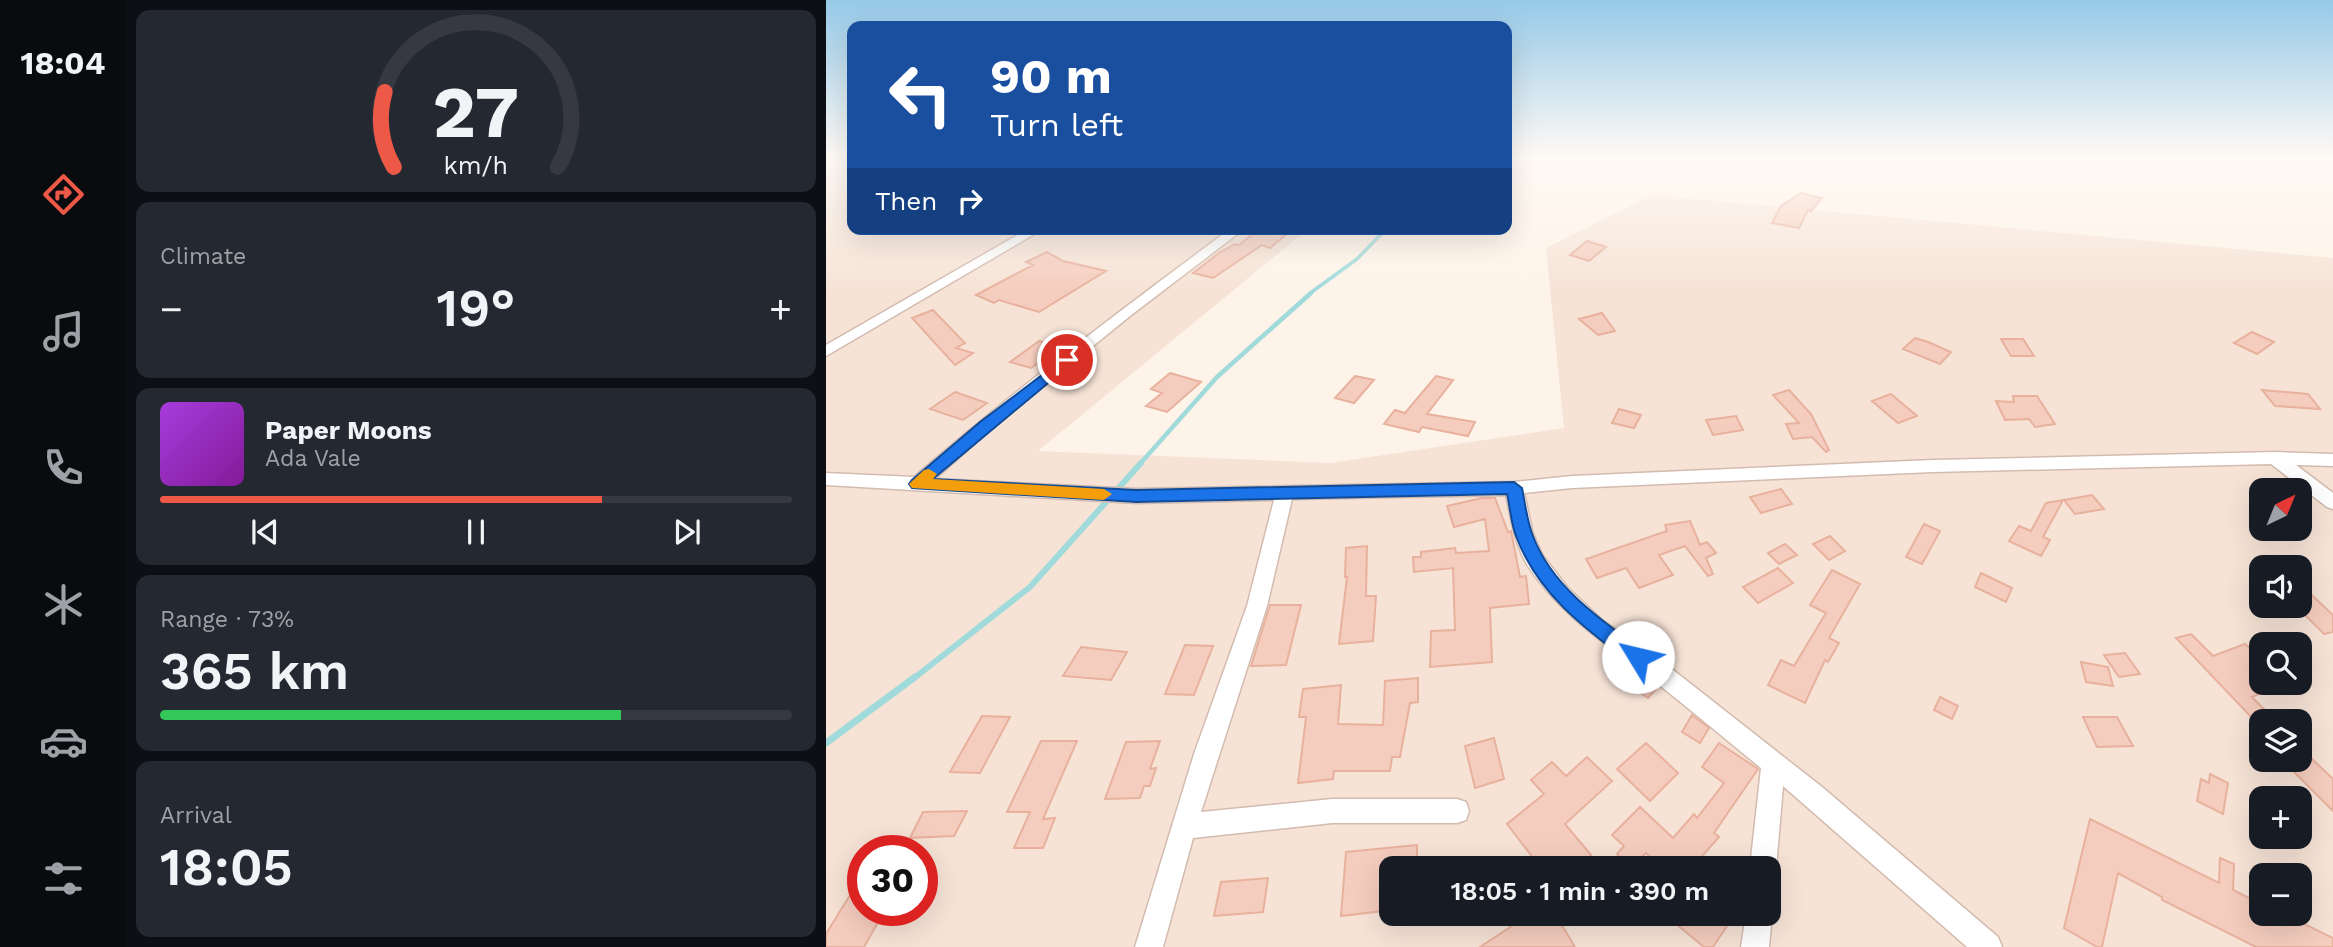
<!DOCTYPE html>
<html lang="en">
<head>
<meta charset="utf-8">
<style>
	body { margin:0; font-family:"Work Sans",sans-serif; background:#242831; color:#f1f3f6; height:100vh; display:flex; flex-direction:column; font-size:26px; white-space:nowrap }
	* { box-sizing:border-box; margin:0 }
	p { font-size:23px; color:#9ea1a6 }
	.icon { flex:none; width:38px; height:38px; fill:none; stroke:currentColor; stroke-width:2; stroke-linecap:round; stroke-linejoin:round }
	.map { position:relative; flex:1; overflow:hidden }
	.details { display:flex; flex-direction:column; gap:10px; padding:10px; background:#0d0f14; width:700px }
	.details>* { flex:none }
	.hud { position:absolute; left:21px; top:21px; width:665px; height:214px; border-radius:14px; box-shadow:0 7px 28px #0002; background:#1a4fa0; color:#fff; overflow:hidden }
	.needle { width:46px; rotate:43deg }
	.controls { position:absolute; left:1423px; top:478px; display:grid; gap:14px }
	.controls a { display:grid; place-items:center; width:63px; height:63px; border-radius:14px; background:#171b24; box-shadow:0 7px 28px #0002; font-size:35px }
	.speed { position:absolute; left:21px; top:835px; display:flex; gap:14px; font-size:35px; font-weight:700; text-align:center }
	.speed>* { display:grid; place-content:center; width:91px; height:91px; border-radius:50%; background:#171b24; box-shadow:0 7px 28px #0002; line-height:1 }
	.speed .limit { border:10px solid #d22; background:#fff; color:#111 }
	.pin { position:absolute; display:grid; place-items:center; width:60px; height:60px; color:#fff; margin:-30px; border:4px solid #fff; border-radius:50%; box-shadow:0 2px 7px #0007 }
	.me { position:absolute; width:77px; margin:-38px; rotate:306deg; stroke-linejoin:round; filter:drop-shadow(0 0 5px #0008) }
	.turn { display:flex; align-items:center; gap:24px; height:147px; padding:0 28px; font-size:32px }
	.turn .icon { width:91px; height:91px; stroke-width:2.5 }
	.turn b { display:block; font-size:49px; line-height:60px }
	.then { display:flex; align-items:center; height:66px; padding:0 28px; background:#0003; gap:14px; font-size:26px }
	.big { font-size:52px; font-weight:600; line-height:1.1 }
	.details .tile { flex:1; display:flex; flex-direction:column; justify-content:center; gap:10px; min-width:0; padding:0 24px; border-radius:14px; background:#242831 }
	.details .dial { align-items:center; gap:0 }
	.dial svg { height:182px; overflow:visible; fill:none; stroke:#363941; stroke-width:7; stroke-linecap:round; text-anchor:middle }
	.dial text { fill:#f1f3f6; stroke:none }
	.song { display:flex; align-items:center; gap:21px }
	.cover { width:84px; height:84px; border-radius:10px; background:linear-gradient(135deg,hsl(280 70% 55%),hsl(290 70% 35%)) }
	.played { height:7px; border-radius:4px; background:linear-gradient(90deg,#ed5847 70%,#363941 70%) }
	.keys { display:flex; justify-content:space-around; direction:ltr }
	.heat { display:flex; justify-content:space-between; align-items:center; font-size:38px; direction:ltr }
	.charge { height:10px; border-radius:5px; background:linear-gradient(90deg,#34c759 73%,#363941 0) }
	.trip { position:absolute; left:553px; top:856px; width:402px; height:70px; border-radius:14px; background:#171b24; box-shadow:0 7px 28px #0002; font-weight:600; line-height:70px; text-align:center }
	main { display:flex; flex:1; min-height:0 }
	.dock { display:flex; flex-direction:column; width:126px; justify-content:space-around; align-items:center; background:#090b0e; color:#9ea1a6 }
	.dock .icon { width:49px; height:49px }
	.dock .active { color:#ed5847 }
	.dock b { font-size:32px; color:#f1f3f6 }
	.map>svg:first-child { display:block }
	.residential { fill:#f6e3d6; fill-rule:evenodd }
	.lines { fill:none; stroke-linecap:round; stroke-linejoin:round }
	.stream-far3 { stroke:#a0dadb; stroke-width:3.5 }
	.stream-far2 { stroke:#a0dadb; stroke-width:4.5 }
	.stream-far1 { stroke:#a0dadb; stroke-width:6 }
	.stream { stroke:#a0dadb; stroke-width:7 }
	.building { fill:#f5cdbe; stroke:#e8b19d; stroke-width:2 }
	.minor-casing { stroke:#d3bbaf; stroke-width:3 }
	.minor { fill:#fff; fill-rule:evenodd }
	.route { fill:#1a73e8; stroke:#114b97; stroke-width:2 }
	.slow { fill:#f59e0b }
</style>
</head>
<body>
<main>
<nav class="dock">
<b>18:04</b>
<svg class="icon active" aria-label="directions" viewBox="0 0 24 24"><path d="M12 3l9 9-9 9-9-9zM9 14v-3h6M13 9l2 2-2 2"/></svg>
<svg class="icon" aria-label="music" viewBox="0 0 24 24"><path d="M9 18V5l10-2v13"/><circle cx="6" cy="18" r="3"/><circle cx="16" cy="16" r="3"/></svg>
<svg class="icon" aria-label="phone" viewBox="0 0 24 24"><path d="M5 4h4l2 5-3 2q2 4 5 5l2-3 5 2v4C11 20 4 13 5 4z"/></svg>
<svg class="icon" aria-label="climate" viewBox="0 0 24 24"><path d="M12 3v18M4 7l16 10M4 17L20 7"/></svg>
<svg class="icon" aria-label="car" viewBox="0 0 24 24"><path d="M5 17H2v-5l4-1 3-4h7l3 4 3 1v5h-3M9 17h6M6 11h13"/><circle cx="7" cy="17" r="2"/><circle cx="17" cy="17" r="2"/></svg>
<svg class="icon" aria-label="filters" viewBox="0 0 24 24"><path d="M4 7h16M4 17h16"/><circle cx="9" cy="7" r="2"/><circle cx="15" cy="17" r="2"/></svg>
</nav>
<section class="details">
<div class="tile dial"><svg viewBox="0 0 100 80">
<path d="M14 69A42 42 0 1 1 86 69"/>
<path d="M14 69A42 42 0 0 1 10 36" stroke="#ed5847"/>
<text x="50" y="56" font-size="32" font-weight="700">27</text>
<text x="50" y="72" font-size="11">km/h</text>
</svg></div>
<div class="tile"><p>Climate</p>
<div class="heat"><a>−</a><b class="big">19°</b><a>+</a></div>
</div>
<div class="tile">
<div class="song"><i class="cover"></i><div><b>Paper Moons</b><p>Ada Vale</p></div></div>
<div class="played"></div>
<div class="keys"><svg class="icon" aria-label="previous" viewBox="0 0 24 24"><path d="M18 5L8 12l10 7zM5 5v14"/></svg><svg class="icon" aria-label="pause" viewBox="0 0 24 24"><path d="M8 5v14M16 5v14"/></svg><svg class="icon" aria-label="next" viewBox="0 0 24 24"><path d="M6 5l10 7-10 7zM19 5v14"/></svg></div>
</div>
<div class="tile"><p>Range · 73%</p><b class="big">365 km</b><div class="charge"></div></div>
<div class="tile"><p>Arrival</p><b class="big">18:05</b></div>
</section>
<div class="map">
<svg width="1507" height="947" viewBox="0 0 1507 947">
	<rect width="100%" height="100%" fill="#fef3e8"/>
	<path class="residential" d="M 0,158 L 26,158 L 26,229 L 482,229 L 212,451 L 504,463 L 738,428 L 720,248 L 826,195 L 1507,258 L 1507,947 L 0,947 ZM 1435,490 L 1474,490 L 1474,528 L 1435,528 ZM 1435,567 L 1474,567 L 1474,606 L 1435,606 ZM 1435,644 L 1474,644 L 1474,682 L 1435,682 ZM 1435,721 L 1474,721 L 1474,760 L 1435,760 ZM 1435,798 L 1474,798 L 1474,836 L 1435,836 ZM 37,850 L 96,850 L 96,910 L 37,910 ZM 565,868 L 943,868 L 943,914 L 565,914 ZM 1435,875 L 1474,875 L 1474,914 L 1435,914 Z"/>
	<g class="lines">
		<path class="stream-far3" d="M 483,294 L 531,259 L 560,229"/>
		<path class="stream-far2" d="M 313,465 L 391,377 L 485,293"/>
		<path class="stream-far1" d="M 87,679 L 204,587 L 315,463"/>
		<path class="stream" d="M 0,743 L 89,677"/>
	</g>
	<path class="building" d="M 975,193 L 996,198 L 985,211 L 982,210 L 973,228 L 946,223 L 955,206 Z
		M 433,229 L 462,233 L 444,248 L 436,245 L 387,278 L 367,273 L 393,253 L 409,244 L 413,245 Z
		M 761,241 L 780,247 L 763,261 L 744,255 Z
		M 221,252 L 237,261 L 280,271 L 213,312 L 173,300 L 168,303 L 150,295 L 207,265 L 200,262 Z
		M 107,310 L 139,343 L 130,348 L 147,353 L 129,365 L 86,318 Z
		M 776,313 L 789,331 L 772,335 L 753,319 Z
		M 1426,332 L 1448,342 L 1431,354 L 1408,343 Z
		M 1089,338 L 1102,342 L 1125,352 L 1114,364 L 1077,349 Z
		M 1175,339 L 1197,339 L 1208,356 L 1185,356 Z
		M 213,341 L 235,347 L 205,368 L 184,362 Z
		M 344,373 L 375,382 L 341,412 L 320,406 L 336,393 L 325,389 Z
		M 529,376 L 548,380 L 528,403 L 509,398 Z
		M 610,376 L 627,380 L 601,414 L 649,422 L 642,436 L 596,427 L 593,432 L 558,424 L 569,410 L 579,413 Z
		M 963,390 L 985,414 L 1003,450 L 1000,452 L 986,437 L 967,439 L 960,424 L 973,423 L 947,395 Z
		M 1436,390 L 1482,394 L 1494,409 L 1449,406 Z
		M 129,392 L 161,403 L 137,420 L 104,409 Z
		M 1065,394 L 1091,416 L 1072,423 L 1046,401 Z
		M 1187,396 L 1211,396 L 1229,424 L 1209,427 L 1203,419 L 1179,420 L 1170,401 L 1188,402 Z
		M 793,409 L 815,415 L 808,428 L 786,423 Z
		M 910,416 L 917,430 L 887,435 L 880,420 Z
		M 955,489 L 966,504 L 935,513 L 924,497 Z
		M 1266,495 L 1278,509 L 1249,514 L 1238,500 Z
		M 656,498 L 669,498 L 682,532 L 685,531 L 694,577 L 700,576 L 703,604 L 664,608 L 666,662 L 604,667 L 605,631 L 629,630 L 627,568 L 588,572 L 587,557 L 595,557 L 595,552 L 629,548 L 630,553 L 663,551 L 659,519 L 628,527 L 621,506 Z
		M 1237,500 L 1217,537 L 1224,540 L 1215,556 L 1183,541 L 1193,526 L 1205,531 L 1220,503 Z
		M 864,521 L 874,545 L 881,542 L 890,553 L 880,558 L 887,574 L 882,576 L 859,546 L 833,555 L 847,575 L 813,588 L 800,568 L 771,578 L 760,559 L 841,531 L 839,525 Z
		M 1098,524 L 1114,531 L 1096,564 L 1080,557 Z
		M 1004,536 L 1019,551 L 1003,560 L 987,544 Z
		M 959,544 L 971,555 L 953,564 L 942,553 Z
		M 541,546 L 540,596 L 550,596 L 547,641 L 513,644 L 521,577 L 519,577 L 520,548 Z
		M 952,568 L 967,583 L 932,603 L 917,587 Z
		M 1006,570 L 1034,584 L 1003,638 L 1013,643 L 1002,662 L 999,660 L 979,703 L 942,685 L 955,660 L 968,666 L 1000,613 L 984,605 Z
		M 1155,573 L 1186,588 L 1180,602 L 1149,587 Z
		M 1474,584 L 1507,615 L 1507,632 L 1498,634 L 1474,610 Z
		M 444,605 L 475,605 L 460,665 L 425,666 Z
		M 1365,634 L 1387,656 L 1419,644 L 1435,658 L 1435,693 L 1426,697 L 1446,717 L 1430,722 L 1350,638 Z
		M 359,645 L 387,646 L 368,695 L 339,694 Z
		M 255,647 L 281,650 L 301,652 L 285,680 L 237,676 Z
		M 1299,653 L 1314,674 L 1293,677 L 1278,655 Z
		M 1255,662 L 1282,667 L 1287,686 L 1260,682 Z
		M 818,676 L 832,687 L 822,698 L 808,688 Z
		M 592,678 L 592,702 L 584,703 L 574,757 L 566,757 L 564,771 L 508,771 L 507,779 L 472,783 L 480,717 L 473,717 L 477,689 L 515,685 L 512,724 L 557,725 L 559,681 Z
		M 1114,697 L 1132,706 L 1126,719 L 1108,710 Z
		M 866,715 L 883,728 L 874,743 L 856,732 Z
		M 156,716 L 184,717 L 154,773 L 124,772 Z
		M 1257,717 L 1291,717 L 1307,746 L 1271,747 Z
		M 668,738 L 678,779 L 649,788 L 639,746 Z
		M 215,741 L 251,741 L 217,819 L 229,818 L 217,848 L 188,848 L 204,812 L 181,812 Z
		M 334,741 L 324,769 L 330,768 L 324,786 L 318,786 L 314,798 L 279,799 L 300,742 Z
		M 820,743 L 852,773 L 824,801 L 791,769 Z
		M 893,743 L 932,769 L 888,833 L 893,837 L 866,868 L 835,868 L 820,853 L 804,868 L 791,854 L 798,846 L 786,835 L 814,807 L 847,838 L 868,814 L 871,818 L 898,783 L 876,767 Z
		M 761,757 L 786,781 L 739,824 L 765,855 L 750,868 L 715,868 L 681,824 L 718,794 L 705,780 L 726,762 L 740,776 Z
		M 1485,758 L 1507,779 L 1507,811 L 1464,768 Z
		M 1384,774 L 1402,783 L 1397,814 L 1371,801 L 1375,779 L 1383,783 Z
		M 141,811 L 128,836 L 84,838 L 97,812 Z
		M 1264,819 L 1393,883 L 1394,858 L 1408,864 L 1407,890 L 1435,904 L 1435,914 L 1458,914 L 1507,938 L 1507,947 L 1430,947 L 1336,900 L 1336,897 L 1292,873 L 1276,947 L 1271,947 L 1238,928 Z
		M 591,845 L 591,868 L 565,868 L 565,910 L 515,916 L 520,852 Z
		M 37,874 L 37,910 L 59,910 L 38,947 L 0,947 L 0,934 Z
		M 442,878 L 437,912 L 388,916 L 395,882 Z
		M 704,914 L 713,914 L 719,924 L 731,917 L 749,947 L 654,947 Z
		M 838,914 L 909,914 L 887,947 L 878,947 Z"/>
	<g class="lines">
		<defs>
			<path id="minor" d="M 202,229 L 217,229 L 0,356 L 0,345 Z
				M 404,229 L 418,229 L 304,316 L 165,429 L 109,479 L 310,489 L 688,482 L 746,476 L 1107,460 L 1449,452 L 1507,454 L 1507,466 L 1470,465 L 1507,493 L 1507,509 L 1501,507 L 1445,464 L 1107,472 L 746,488 L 698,493 L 707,534 L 717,556 L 741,587 L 776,620 L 842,666 L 996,787 L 1172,937 L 1176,947 L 1141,947 L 957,786 L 950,868 L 943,878 L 943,868 L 924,868 L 935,768 C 899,739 864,709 827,680 C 782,645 734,615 702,566 C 689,545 685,518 680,495 L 466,499 L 441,606 L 375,812 L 506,799 L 631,799 L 640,802 L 643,811 L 640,820 L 631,823 L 506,823 L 367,838 L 337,947 L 309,947 L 368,754 L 421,606 L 448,500 L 310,503 L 0,485 L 0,473 L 88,477 C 189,390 296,309 404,229 Z
				M 943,907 L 946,914 L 943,947 L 915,947 L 920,914 L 943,914 Z"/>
		</defs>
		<use href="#minor" class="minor-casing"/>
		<use href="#minor" class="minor"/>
	</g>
	<linearGradient id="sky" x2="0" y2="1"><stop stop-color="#96c9e8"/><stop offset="0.54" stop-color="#fffaf5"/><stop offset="1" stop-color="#fffaf5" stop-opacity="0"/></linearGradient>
	<rect width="1507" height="291" fill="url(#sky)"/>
	<path class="route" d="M 241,356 L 248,360 L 246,363 L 107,479 L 310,490 L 688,482 L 696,488 C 699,503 701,521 707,536 C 726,587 776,621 819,652 L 822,657 L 819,663 L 812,666 L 805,663 C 759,629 711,593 690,536 C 685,523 684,507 681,494 L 310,502 L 86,488 L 83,484 L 86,480 L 154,422 Z"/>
	<path class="slow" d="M 103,469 L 111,474 L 107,479 L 278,489 L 286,494 L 278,500 L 86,488 L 83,484 L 98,470 Z"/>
</svg>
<div class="controls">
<a><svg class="needle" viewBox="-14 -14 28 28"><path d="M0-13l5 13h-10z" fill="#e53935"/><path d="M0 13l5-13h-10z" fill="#9ea1a6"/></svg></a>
<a><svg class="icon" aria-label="sound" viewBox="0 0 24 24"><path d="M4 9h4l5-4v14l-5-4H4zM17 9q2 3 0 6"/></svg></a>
<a><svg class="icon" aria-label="search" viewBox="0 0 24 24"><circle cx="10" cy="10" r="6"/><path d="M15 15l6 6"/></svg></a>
<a><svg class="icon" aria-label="layers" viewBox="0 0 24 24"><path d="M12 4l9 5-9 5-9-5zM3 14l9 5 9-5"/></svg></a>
<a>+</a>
<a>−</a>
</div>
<div class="speed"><div class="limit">30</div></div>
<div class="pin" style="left:241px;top:360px;background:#d93025"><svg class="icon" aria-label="arrive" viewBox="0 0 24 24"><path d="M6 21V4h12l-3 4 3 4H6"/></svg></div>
<svg class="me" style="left:812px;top:657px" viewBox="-20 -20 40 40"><circle r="19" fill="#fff"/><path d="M0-13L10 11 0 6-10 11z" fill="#1a73e8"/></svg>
<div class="trip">18:05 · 1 min · 390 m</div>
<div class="hud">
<div class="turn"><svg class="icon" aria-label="left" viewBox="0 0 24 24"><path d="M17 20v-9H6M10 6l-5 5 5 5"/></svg><div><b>90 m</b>Turn left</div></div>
<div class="then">Then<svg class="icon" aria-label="right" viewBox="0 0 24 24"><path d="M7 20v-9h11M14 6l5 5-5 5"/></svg></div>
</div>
</div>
</main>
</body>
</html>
